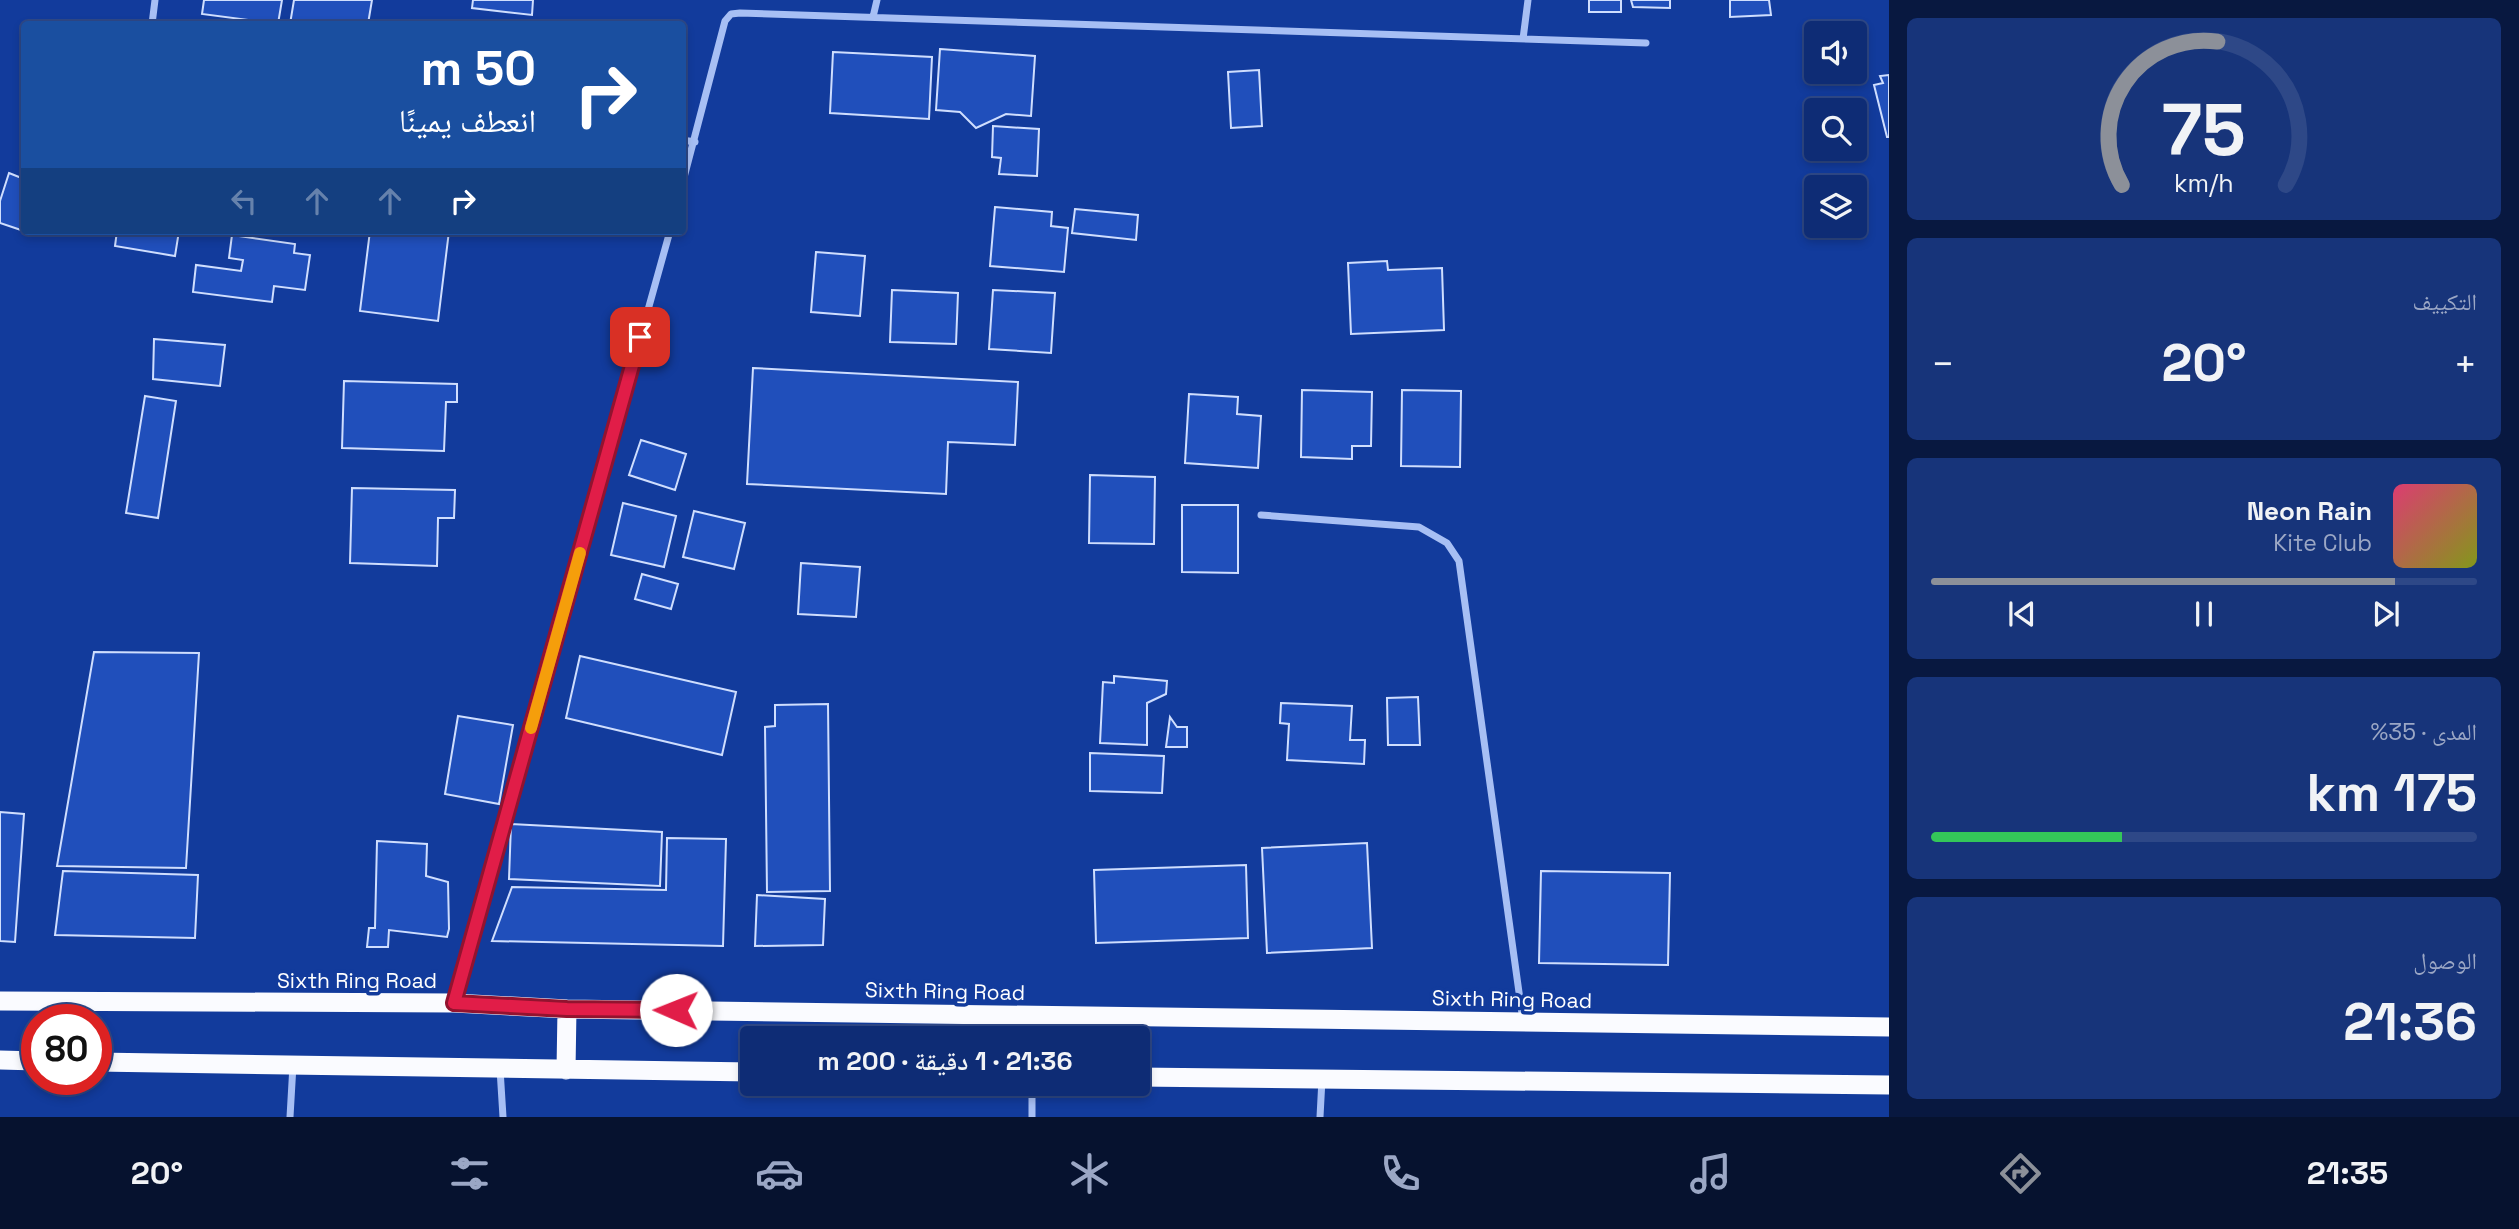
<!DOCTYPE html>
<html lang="ar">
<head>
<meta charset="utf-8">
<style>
	body { margin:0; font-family:"Space Grotesk","Noto Naskh Arabic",sans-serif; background:#17347a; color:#f1f3f6; direction:rtl; height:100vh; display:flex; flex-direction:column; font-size:26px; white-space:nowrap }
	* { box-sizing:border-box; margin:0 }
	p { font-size:23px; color:#9ba7c5 }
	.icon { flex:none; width:38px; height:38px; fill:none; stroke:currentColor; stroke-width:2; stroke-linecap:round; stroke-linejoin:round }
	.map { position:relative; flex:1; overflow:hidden; direction:ltr }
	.panel { display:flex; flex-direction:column; gap:18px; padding:18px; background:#081840; width:630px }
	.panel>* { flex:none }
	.hud { position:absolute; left:21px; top:21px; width:665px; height:214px; border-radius:7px; box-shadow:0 4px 10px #0003,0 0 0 2px #2e4887; direction:rtl; background:#1a4fa0; color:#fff; overflow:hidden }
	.fabs { position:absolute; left:1804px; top:21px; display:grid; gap:14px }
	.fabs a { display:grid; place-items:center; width:63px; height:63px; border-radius:7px; background:#0e2c75; box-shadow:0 4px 10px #0003,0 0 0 2px #2e4887; font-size:35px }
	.speed { position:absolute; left:21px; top:1004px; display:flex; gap:14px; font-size:35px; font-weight:700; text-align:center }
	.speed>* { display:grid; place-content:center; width:91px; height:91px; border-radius:50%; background:#0e2c75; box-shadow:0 4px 10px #0003,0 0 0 2px #2e4887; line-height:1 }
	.speed .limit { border:10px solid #d22; background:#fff; color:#111 }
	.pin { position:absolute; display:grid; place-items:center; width:60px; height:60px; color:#fff; margin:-30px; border-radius:14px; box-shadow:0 4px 10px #0006 }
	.me { position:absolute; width:77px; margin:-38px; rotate:271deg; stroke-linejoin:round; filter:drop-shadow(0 0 5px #0008) }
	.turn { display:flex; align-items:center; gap:24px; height:147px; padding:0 35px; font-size:32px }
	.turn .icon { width:91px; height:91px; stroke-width:2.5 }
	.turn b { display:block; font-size:49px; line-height:60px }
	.lanes { display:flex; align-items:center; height:66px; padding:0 35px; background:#0003; justify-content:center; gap:35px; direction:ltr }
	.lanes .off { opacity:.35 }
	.big { font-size:52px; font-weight:600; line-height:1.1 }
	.panel .tile { flex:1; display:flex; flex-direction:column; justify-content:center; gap:10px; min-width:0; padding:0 24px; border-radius:10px; background:#17347a }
	.panel .dial { align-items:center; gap:0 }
	.dial svg { height:182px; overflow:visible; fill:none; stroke:#2e4887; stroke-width:7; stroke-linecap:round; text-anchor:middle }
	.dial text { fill:#f1f3f6; stroke:none }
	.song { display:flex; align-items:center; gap:21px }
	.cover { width:84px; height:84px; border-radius:10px; background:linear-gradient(135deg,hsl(340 70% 55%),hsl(70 70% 35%)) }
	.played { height:7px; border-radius:4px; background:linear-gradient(90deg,#8c9099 85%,#2e4887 85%) }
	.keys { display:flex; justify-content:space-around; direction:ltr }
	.heat { display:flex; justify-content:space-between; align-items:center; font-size:38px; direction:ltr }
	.charge { height:10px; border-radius:5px; background:linear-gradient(90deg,#34c759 35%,#2e4887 0) }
	.trip { position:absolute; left:740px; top:1026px; width:410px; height:70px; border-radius:7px; background:#0e2c75; box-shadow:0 4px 10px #0003,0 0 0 2px #2e4887; font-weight:600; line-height:70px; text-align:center; direction:rtl }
	.dock { display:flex; height:112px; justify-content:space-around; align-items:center; background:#06122f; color:#9ba7c5 }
	.dock .icon { width:49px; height:49px }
	.dock .on { color:#8c9099 }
	.dock b { font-size:32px; color:#f1f3f6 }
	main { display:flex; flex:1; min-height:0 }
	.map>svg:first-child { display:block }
	.building { fill:#204fbb; stroke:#cfdefe; stroke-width:2 }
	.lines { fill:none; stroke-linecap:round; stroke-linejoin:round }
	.minor { stroke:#a7bff4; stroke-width:7 }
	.trunk { stroke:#fafbff; stroke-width:19 }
	.route-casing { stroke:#92132f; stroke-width:18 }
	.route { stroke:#e11d48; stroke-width:12 }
	.slow { stroke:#f59e0b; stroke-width:12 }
	.labels { text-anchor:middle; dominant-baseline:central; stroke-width:7; stroke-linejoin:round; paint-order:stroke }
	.street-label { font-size:21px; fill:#fff; stroke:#123b9c }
</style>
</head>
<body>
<main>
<section class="panel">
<div class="tile dial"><svg viewBox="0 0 100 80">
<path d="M14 69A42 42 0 1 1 86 69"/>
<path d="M14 69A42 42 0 0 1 56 6" stroke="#8c9099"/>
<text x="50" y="56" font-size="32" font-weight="700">75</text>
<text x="50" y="72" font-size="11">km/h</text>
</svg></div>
<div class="tile"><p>التكييف</p>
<div class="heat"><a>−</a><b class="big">20°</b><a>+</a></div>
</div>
<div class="tile">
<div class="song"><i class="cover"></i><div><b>Neon Rain</b><p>Kite Club</p></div></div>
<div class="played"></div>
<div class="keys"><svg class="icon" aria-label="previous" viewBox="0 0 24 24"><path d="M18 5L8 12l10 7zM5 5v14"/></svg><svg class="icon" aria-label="pause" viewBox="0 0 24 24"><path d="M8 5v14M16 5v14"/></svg><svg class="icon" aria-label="next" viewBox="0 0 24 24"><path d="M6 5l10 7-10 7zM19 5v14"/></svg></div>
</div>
<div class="tile"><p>المدى · 35%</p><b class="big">175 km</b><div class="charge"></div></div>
<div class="tile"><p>الوصول</p><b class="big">21:36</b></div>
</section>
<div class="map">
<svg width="1889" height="1117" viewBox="0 0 1889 1117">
	<rect width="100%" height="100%" fill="#123b9c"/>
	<path class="building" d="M 204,0 L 282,0 L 278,24 L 202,14 Z
		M 294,0 L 372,0 L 368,24 L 290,24 Z
		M 473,0 L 533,0 L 532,15 L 472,8 Z
		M 1589,0 L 1621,0 L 1621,12 L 1589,12 Z
		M 1631,0 L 1670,0 L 1670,8 L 1633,7 Z
		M 1730,0 L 1769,0 L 1771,15 L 1730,17 Z
		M 940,49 L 1035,56 L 1031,116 L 1006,114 L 976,128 L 960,112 L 936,110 Z
		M 833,52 L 932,57 L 929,119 L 830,113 Z
		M 1259,70 L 1262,126 L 1231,128 L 1228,72 Z
		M 1889,75 L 1889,137 L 1887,137 L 1874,85 L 1883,83 L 1880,76 Z
		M 993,126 L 1039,129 L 1037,176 L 999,174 L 1001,158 L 992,157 Z
		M 9,173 L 24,179 L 24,231 L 0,223 L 0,201 Z
		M 995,207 L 1052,212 L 1051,226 L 1068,228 L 1064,272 L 990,266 Z
		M 1075,209 L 1138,215 L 1136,240 L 1072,233 Z
		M 117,231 L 179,231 L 175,256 L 115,246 Z
		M 370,231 L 449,231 L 438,321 L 360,311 Z
		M 232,235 L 295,244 L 294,253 L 310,255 L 305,290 L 274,286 L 272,302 L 193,292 L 196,265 L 241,271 L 243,260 L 229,258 Z
		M 816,252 L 865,256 L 860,316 L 811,312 Z
		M 1387,261 L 1388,270 L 1442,268 L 1444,330 L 1351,334 L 1348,263 Z
		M 892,290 L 958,293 L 956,344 L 890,342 Z
		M 993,290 L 1055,293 L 1051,353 L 989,349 Z
		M 154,339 L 225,345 L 220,386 L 153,379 Z
		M 753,368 L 1018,382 L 1015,445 L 948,442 L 946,494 L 747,484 Z
		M 344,381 L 457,384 L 457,402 L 446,402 L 444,451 L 342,448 Z
		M 1302,390 L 1372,392 L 1371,446 L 1352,446 L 1352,459 L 1301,457 Z
		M 1402,390 L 1461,391 L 1460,467 L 1401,466 Z
		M 1189,394 L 1238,397 L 1237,414 L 1261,416 L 1258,468 L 1185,463 Z
		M 145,396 L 176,401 L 158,518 L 126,513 Z
		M 641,440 L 686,454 L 675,490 L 629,475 Z
		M 1090,475 L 1155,477 L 1154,544 L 1089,543 Z
		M 352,488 L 455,490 L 454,518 L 438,518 L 437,566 L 350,563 Z
		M 623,503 L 676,516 L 664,567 L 611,555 Z
		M 1182,505 L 1238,505 L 1238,573 L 1182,572 Z
		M 694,511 L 745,523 L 734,569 L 683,557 Z
		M 801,563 L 860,567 L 856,617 L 798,614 Z
		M 642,574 L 678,584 L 671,609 L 635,599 Z
		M 94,652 L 199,653 L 186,868 L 57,866 Z
		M 580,656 L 736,692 L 722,755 L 566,718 Z
		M 1114,676 L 1167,681 L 1166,694 L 1147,703 L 1147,745 L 1100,743 L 1103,682 L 1114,683 Z
		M 1418,697 L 1420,745 L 1388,745 L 1387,698 Z
		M 1281,703 L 1352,706 L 1350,740 L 1365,740 L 1364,764 L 1287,760 L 1289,724 L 1280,723 Z
		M 828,704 L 830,891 L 767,892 L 765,727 L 775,726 L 775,705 Z
		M 458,716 L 513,725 L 499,804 L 445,794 Z
		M 1170,717 L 1177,727 L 1187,727 L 1187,747 L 1166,747 Z
		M 1090,753 L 1164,756 L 1162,793 L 1090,791 Z
		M 0,812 L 24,814 L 15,942 L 0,941 Z
		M 511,824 L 662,832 L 660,886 L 509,879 Z
		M 667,838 L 726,839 L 723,946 L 492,941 L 512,887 L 666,890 Z
		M 377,841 L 427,844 L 426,876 L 448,882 L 449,929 L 447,937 L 389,930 L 388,947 L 367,947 L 369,928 L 375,928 Z
		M 1367,843 L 1372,948 L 1267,953 L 1262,848 Z
		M 1246,865 L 1248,938 L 1096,943 L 1094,870 Z
		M 63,871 L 198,875 L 195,938 L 55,935 Z
		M 1541,871 L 1670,873 L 1668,965 L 1539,963 Z
		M 757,895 L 825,899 L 823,945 L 755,946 Z"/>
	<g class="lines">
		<path class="minor" d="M 873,17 L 877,0
			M 152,24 L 155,0
			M 1523,39 L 1528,0
			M 682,140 L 695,142
			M 682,185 L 725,21 L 731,14 L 740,13 L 1646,43
			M 1261,515 L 1419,527 L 1447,543 L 1459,561 L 1523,1021
			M 455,1002 L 670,231
			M 500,1069 L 503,1117
			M 1032,1083 L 1032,1117
			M 290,1117 L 293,1065
			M 1320,1117 L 1322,1079"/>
		<path class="trunk" d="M 0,1001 L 454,1003 L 567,1009 L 1889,1027
			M 0,1060 L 37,1061
			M 96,1062 L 752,1072
			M 566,1070 L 567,1009
			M 1138,1077 L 1889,1085"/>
	</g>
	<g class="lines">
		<defs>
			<path id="route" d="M 640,337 L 454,1003 L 567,1009 L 676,1010"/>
		</defs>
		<use href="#route" class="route-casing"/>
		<use href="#route" class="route"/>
		<path class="slow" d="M 531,728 L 580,553"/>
	</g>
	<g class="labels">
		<g class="street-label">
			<text x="357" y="980">Sixth Ring Road</text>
			<text transform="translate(945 991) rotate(1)">Sixth Ring Road</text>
			<text transform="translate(1512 999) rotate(1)">Sixth Ring Road</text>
		</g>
	</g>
</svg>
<div class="fabs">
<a><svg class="icon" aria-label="sound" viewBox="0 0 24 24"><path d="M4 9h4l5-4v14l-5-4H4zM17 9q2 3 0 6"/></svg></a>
<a><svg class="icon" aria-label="search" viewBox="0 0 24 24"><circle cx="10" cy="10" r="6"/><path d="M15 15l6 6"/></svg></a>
<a><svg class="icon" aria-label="layers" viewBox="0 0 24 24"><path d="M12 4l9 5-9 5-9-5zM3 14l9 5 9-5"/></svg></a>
</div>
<div class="speed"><div class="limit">80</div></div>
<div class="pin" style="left:640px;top:337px;background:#d93025"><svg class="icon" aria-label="arrive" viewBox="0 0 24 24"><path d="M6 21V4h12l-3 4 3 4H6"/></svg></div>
<svg class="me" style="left:676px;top:1010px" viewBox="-20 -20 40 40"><circle r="19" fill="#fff"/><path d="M0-13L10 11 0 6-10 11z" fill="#e11d48"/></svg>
<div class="trip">21:36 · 1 دقيقة · 200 m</div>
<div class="hud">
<div class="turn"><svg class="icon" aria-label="right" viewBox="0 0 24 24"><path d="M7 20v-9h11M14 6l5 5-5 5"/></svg><div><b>50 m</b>انعطف يمينًا</div></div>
<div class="lanes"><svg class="icon off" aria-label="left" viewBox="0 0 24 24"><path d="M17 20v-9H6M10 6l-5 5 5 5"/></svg><svg class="icon off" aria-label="ahead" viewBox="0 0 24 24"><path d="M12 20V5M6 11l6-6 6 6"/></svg><svg class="icon off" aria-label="ahead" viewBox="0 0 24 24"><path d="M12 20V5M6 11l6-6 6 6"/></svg><svg class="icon" aria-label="right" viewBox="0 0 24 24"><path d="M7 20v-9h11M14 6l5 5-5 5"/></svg></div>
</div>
</div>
</main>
<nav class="dock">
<b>21:35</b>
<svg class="icon on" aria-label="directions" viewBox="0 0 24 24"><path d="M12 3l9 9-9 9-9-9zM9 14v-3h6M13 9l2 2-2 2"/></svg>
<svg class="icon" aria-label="music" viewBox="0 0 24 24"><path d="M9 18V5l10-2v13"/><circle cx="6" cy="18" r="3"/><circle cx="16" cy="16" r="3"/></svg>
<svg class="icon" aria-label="phone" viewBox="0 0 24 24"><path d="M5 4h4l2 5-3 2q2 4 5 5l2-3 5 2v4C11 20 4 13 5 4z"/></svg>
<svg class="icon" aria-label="climate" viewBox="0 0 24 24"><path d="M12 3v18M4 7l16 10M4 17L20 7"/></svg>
<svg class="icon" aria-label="car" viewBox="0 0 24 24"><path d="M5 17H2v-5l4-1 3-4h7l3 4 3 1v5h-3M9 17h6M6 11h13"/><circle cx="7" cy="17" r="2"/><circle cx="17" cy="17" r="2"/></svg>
<svg class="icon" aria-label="filters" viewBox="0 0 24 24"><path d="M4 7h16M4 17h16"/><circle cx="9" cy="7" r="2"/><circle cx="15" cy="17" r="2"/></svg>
<b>20°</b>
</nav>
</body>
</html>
